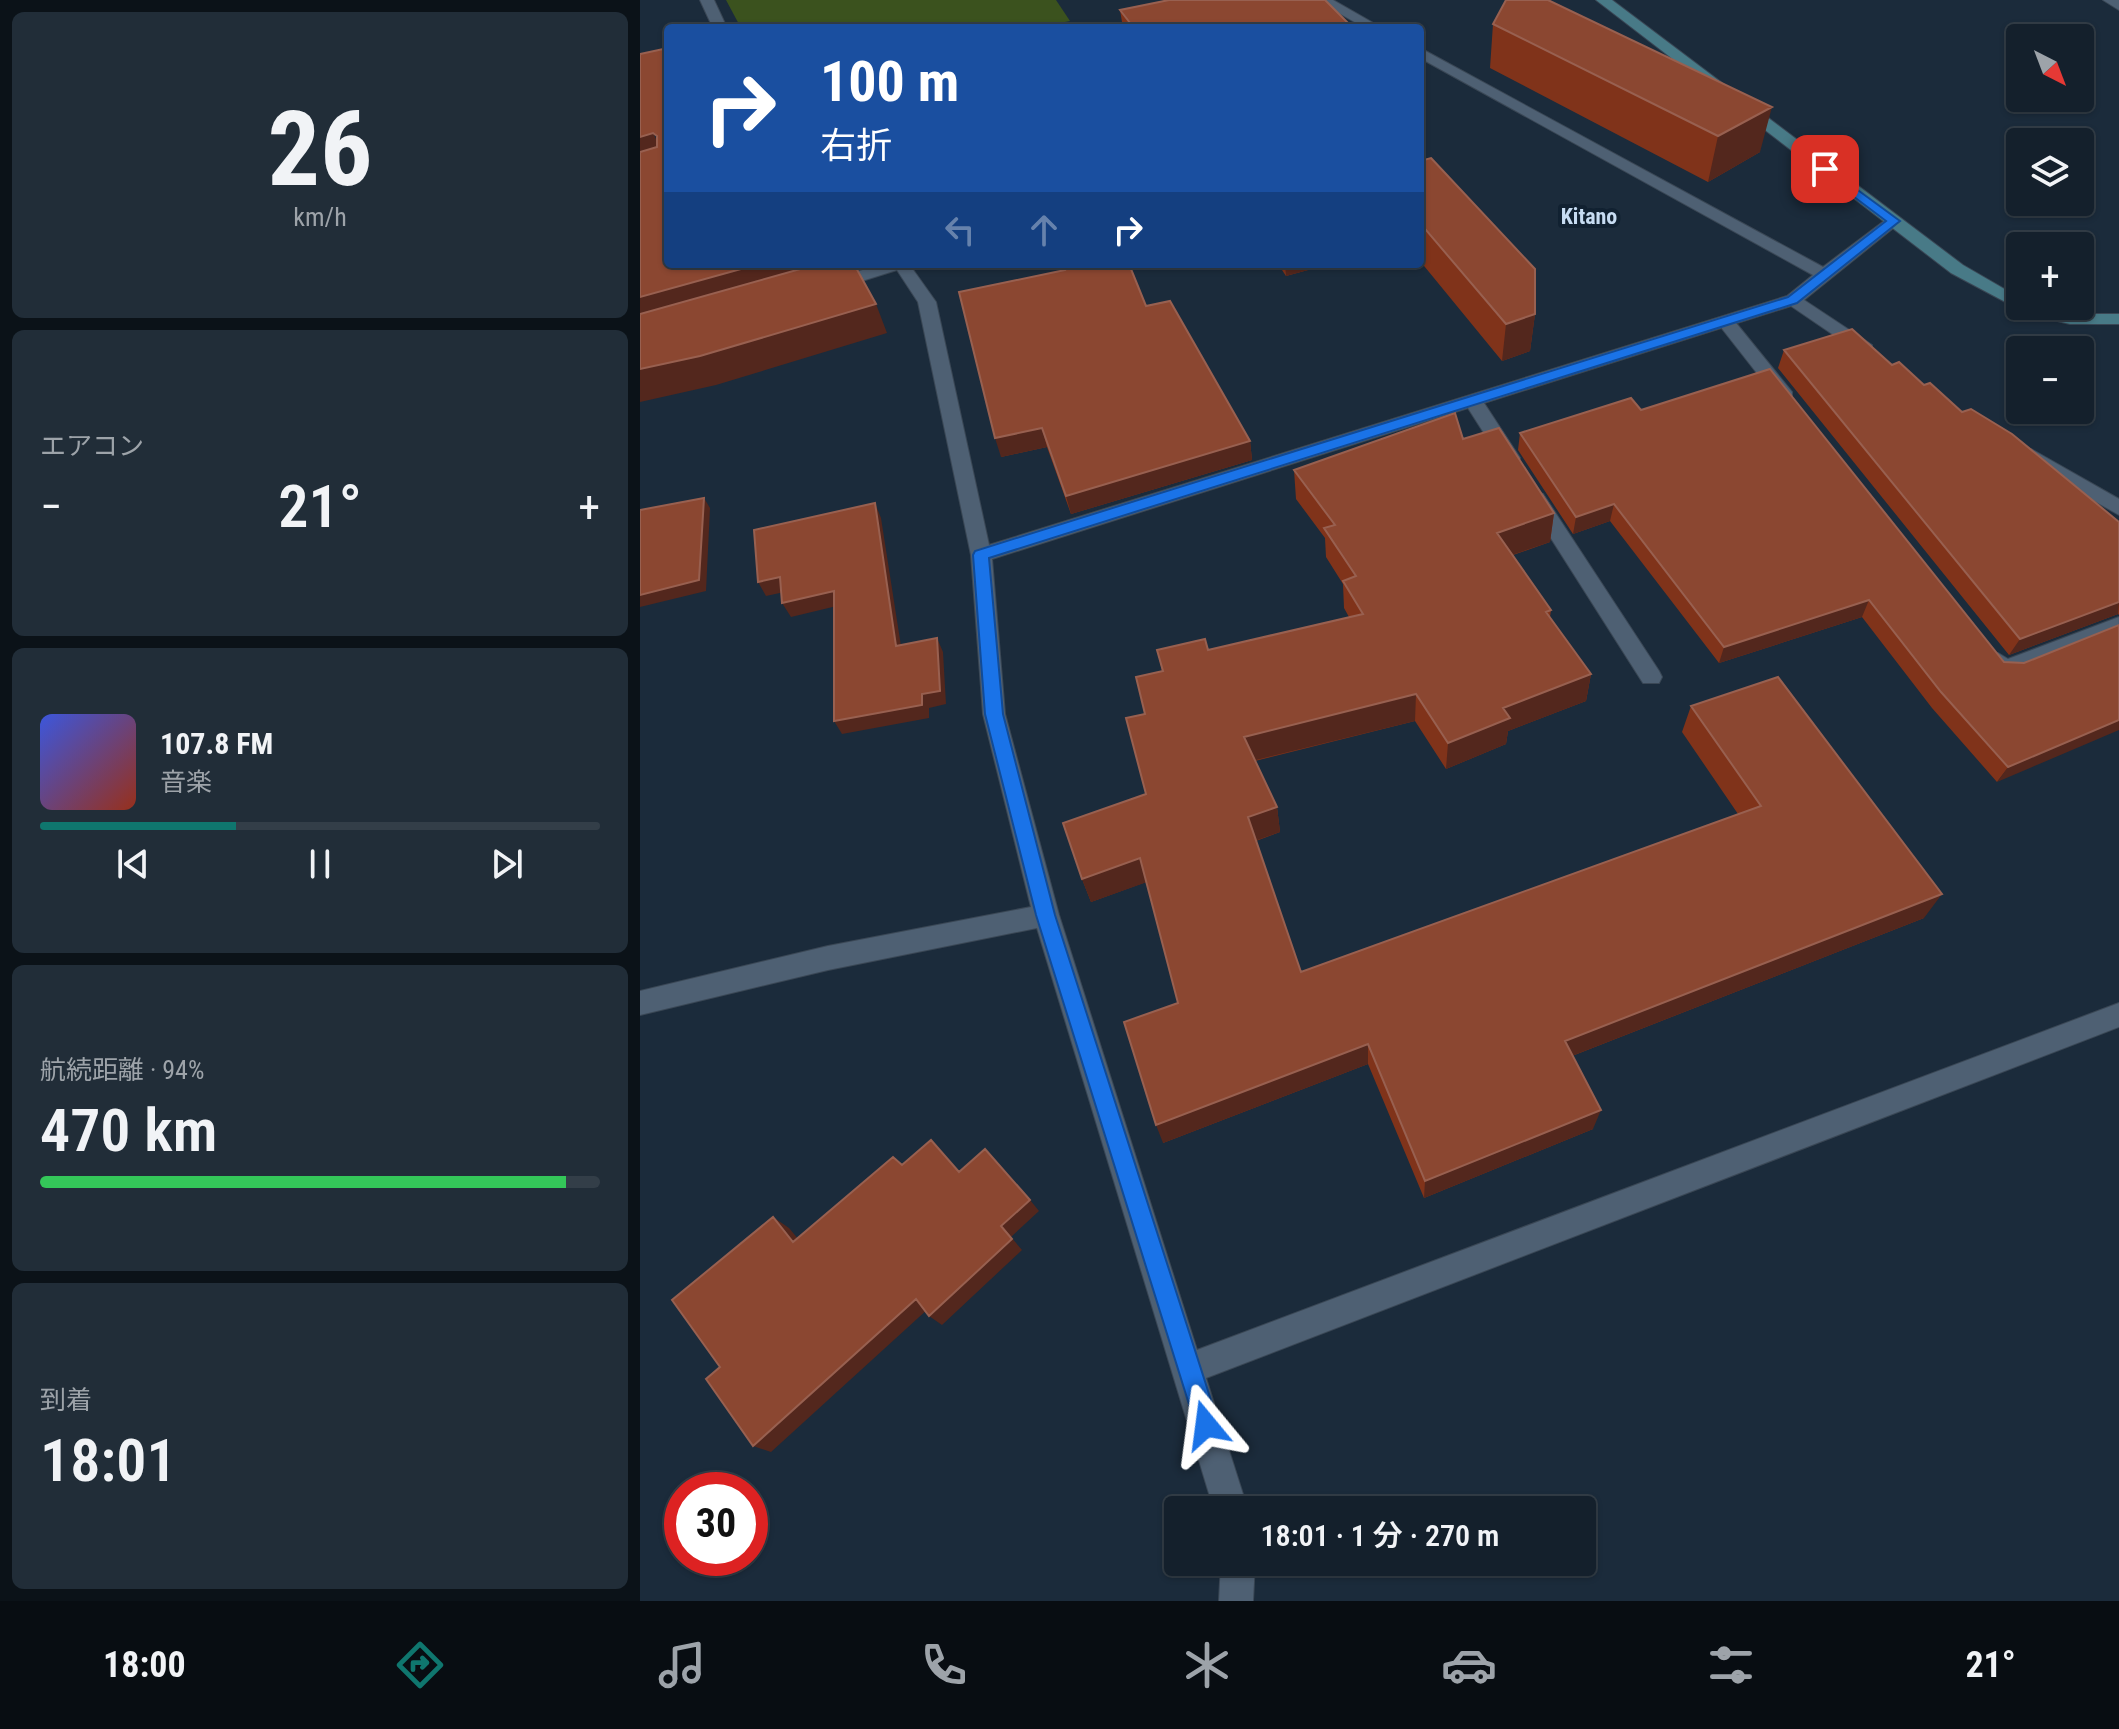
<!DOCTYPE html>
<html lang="ja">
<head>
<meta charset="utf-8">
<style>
	body { margin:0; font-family:"Roboto Condensed","Noto Sans JP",sans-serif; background:#212d38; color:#f1f3f6; height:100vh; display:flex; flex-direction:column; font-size:30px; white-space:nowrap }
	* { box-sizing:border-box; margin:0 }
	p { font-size:26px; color:#9da3a9 }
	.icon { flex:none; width:44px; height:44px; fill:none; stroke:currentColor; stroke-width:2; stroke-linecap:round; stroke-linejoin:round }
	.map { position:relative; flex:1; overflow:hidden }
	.panel { display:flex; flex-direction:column; gap:12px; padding:12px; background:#0b1218; width:640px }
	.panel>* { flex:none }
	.top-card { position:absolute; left:24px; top:24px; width:760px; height:244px; border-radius:8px; box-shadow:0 2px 6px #0004,0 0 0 2px #333e48; background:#1a4fa0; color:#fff; overflow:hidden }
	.needle { width:52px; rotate:138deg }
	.controls { position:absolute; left:1366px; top:24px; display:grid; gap:16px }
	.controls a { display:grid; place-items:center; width:88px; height:88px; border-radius:8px; background:#14202c; box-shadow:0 2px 6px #0004,0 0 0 2px #333e48; font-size:40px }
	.speed { position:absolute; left:24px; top:1472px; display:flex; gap:16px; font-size:40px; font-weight:700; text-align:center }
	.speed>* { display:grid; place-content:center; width:104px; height:104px; border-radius:50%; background:#14202c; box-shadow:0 2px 6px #0004,0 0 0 2px #333e48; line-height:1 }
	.speed .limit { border:12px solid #d22; background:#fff; color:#111 }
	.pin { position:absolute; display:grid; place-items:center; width:68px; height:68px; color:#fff; margin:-34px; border-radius:16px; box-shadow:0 4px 12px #0006 }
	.me { position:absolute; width:88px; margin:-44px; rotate:344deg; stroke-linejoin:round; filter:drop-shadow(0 0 6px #0008) }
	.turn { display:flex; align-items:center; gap:28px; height:168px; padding:0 24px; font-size:36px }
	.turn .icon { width:104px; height:104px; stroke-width:2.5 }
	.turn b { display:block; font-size:56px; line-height:68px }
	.lanes { display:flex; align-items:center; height:76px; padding:0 24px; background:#0003; justify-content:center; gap:40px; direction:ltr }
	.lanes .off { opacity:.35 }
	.big { font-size:60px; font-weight:600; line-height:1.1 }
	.panel .widget { flex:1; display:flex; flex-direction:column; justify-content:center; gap:12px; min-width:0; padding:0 28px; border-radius:12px; background:#212d38 }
	.panel .dial { align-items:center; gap:0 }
	.dial b { font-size:104px; line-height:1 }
	.song { display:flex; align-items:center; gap:24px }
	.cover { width:96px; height:96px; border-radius:12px; background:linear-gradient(135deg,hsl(230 70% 55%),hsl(10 70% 35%)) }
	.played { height:8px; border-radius:4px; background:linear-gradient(90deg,#0f766e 35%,#333e48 35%) }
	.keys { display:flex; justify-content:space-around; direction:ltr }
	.heat { display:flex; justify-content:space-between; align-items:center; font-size:44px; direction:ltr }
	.charge { height:12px; border-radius:6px; background:linear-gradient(90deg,#34c759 94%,#333e48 0) }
	.trip { position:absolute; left:524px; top:1496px; width:432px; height:80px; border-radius:8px; background:#14202c; box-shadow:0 2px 6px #0004,0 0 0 2px #333e48; font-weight:600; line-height:80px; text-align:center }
	.dock { display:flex; height:128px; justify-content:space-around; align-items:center; background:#080d12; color:#9da3a9 }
	.dock .icon { width:56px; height:56px }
	.dock .on { color:#0f766e }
	.dock b { font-size:36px; color:#f1f3f6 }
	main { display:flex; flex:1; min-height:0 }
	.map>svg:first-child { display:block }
	.green { fill:#3b521e }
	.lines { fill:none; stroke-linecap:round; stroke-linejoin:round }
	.lane-casing { stroke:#3a4755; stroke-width:2 }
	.street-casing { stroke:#3a4755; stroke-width:2 }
	.secondary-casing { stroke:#3a4755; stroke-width:2 }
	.lane { fill:#4e6073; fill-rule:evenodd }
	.street { fill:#4e6073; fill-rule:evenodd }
	.secondary { fill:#487a87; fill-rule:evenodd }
	.wall { fill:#80331a }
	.shaded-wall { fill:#53271d }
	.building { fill:#8b4731; stroke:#986050; stroke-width:2 }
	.route { fill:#1a73e8; stroke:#114b97; stroke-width:2 }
	.labels { text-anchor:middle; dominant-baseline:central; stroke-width:8; stroke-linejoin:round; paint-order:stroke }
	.far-quarter-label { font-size:22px; font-weight:bold; fill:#c7dcf2; stroke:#112131 }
</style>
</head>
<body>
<main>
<section class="panel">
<div class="widget dial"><b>26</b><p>km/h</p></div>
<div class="widget"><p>エアコン</p>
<div class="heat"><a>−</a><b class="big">21°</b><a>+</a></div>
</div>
<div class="widget">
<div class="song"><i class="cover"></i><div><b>107.8 FM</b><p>音楽</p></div></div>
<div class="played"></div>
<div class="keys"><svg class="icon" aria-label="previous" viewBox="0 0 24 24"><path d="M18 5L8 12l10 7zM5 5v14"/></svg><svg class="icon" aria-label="pause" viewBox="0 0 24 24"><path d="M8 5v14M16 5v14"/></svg><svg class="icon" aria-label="next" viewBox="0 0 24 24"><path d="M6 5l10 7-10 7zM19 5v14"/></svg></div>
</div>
<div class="widget"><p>航続距離 · 94%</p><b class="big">470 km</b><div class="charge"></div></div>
<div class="widget"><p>到着</p><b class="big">18:01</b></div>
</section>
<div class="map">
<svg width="1479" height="1601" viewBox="0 0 1479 1601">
	<rect width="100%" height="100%" fill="#1b2b3b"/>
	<path class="green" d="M 86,0 L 416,0 L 430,21 L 395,28 L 101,28 Z"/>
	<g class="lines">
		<defs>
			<path id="lane" d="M 1086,317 L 1092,318 L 1152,392 L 1152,400 L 1138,400 L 1080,326 L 1080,318 Z
				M 1479,617 L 1479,634 L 1372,676 L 1356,676 L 1347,662 L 1350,656 L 1358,653 L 1368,659 Z"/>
			<path id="street" d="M 60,0 L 74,0 L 87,28 L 73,28 Z
				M 676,0 L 693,0 L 742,28 L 725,28 Z
				M 1463,0 L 1479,0 L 1479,10 Z
				M 780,48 L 1183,267 L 1248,218 L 1262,221 L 1164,300 L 1232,345 L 1232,353 L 1220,353 L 1151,306 L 844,403 L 880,458 L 877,463 L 863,463 L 828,408 L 352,559 L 365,714 L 419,915 L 557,1350 L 1479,1003 L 1479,1027 L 566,1378 L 608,1510 L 574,1510 L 397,928 L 188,970 L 0,1015 L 0,991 L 188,946 L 391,907 L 343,714 L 331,555 L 278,302 L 257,270 L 190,291 L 184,290 L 184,282 L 242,264 L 269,264 L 296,302 L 349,545 L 1147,296 L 1173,275 L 780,58 Z
				M 1391,449 L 1479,499 L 1479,515 L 1384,461 L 1381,456 Z
				M 896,492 L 903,494 L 1019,671 L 1022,677 L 1019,683 L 1003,683 L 886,499 Z
				M 581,1562 L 615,1562 L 613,1601 L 579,1601 Z"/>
			<path id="secondary" d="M 956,0 L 972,0 L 1323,265 L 1380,298 L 1380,306 L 1442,314 L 1479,314 L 1479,324 L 1430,324 L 1388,314 L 1311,273 Z"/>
		</defs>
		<use href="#lane" class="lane-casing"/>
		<use href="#street" class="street-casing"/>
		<use href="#secondary" class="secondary-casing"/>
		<use href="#lane" class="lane"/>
		<use href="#street" class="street"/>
		<use href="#secondary" class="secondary"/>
	</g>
	<path class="wall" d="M 480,10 L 713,28 L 483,28 Z
		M 853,24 L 1120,152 L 1068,182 L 850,68 Z
		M 780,161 L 895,314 L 890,351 L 862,361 L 780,261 Z
		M 423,264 L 506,306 L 610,441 L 612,460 L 431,514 L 407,447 L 361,457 L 424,271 Z
		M 638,264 L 690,264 L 646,276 Z
		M 1144,350 L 1252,365 L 1284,385 L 1479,522 L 1479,615 L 1478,614 L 1369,655 L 1138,368 Z
		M 1001,410 L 1364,662 L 1384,663 L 1479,625 L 1357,782 L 1292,708 L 1222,617 L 1079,663 L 970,521 L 933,534 L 878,450 L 880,433 Z
		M 823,439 L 914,513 L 910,542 L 873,555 L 911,610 L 910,617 L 951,674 L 946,701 L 868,731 L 866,744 L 806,769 L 775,721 L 615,761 L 637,807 L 640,832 L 616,841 L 661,972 L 1098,814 L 1042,732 L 1051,706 L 1284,918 L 932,1056 L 953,1129 L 784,1198 L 728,1064 L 523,1143 L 538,1003 L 506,882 L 451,902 L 442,879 L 506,794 L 505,714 L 522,671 L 517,650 L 568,650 L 709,617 L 704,608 L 703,584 L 686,557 L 685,538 L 656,499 L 654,470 Z"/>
	<path class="shaded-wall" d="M 1132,107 L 1120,152 L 1068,182 L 1078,136 Z
		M 13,133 L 27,161 L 0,169 L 0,137 Z
		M 119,264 L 210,264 L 0,331 L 0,297 Z
		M 645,264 L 690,264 L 646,276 Z
		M 236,304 L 247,333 L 76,385 L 0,402 L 0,369 Z
		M 895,314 L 890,351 L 862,361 L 866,324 Z
		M 402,428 L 407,447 L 361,457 L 355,438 Z
		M 610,441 L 612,460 L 431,514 L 426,496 Z
		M 64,498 L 70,508 L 66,591 L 0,607 L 0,595 Z
		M 235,503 L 241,518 L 263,659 L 256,646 Z
		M 974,504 L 970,521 L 933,534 L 936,517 Z
		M 914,513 L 910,542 L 854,561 L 857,533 Z
		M 140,577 L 149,591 L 126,596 L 118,582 Z
		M 194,591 L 201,605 L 151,617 L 142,603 Z
		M 1229,600 L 1222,617 L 1079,663 L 1084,647 Z
		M 1479,602 L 1478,614 L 1369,655 L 1380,639 Z
		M 297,638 L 303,652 L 306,704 L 289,708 L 289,718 L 202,734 L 194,721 L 282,694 Z
		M 951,674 L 946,701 L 868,731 L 866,744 L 806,769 L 808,743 L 863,708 Z
		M 776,694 L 775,721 L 608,762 L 604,737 Z
		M 1479,720 L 1479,730 L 1357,782 L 1368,767 Z
		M 637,807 L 640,832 L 612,842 L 608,817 Z
		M 500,858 L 507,882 L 451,902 L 442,879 Z
		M 1302,894 L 1284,918 L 919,1061 L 925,1041 Z
		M 728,1044 L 728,1064 L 523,1143 L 516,1125 Z
		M 961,1110 L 953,1129 L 784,1198 L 785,1181 Z
		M 390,1200 L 399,1211 L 371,1237 L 382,1250 L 302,1325 L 289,1316 L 361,1226 Z
		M 133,1217 L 149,1228 L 169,1252 L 153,1242 Z
		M 276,1299 L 289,1308 L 131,1452 L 113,1446 Z"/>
	<path class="building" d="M 529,0 L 685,0 L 713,28 L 494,28 L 480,10 Z
		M 866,0 L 908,0 L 1132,107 L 1078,136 L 853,24 Z
		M 28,48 L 28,264 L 119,264 L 0,297 L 0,152 L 17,147 L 17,136 L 13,133 L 0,137 L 0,54 Z
		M 791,158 L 895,269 L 895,314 L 866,324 L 780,223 L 780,161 Z
		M 178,264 L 214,264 L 236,304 L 60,356 L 0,369 L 0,314 Z
		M 423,264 L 489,264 L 506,306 L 530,301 L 610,441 L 426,496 L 402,428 L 355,438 L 319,292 L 425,270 Z
		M 1212,329 L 1252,365 L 1259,362 L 1284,385 L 1290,383 L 1322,412 L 1331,409 L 1372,434 L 1479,522 L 1479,602 L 1380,639 L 1144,350 Z
		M 1130,369 L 1364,662 L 1384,663 L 1479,625 L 1479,720 L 1368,767 L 1301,692 L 1229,600 L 1084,647 L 974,504 L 936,517 L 880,433 L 991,398 L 1001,410 Z
		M 815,413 L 823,439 L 859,428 L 914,513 L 857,533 L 911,610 L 906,612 L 951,674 L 863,708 L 870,718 L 808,743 L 776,694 L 604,737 L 637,807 L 608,817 L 661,972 L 1121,806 L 1051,706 L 1138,677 L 1302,894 L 925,1041 L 961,1110 L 785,1181 L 728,1044 L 516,1125 L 484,1022 L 538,1003 L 500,858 L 442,879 L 423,823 L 506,794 L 486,718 L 505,714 L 496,677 L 523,671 L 517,650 L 565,639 L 568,650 L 723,614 L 703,581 L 716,576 L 684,528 L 695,525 L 654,470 Z
		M 64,498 L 59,580 L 0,595 L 0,510 Z
		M 235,503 L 256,646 L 297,638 L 300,691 L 282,694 L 282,705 L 194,721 L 194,591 L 142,603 L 140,577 L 118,582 L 114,530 Z
		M 291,1140 L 319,1172 L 345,1149 L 390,1200 L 361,1226 L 372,1239 L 289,1316 L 276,1299 L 113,1446 L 66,1379 L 80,1367 L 32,1300 L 133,1217 L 153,1242 L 253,1157 L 262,1165 Z"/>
	<path class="route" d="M 1185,166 L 1260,221 L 1157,303 L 349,558 L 363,714 L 415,915 L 579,1425 L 575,1433 L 566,1437 L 558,1433 L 396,915 L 345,714 L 333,555 L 335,551 L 1148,297 L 1246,221 L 1181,172 L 1179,169 Z"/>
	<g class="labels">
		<g class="far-quarter-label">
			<text x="949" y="216">Kitano</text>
		</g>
	</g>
</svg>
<div class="controls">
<a><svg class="needle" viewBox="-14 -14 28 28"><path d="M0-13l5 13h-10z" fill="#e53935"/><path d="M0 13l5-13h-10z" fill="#9da3a9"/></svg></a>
<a><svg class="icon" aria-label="layers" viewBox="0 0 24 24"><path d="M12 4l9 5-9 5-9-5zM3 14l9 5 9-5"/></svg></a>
<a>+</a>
<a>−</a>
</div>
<div class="speed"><div class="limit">30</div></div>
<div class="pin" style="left:1185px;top:169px;background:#d93025"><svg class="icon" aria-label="arrive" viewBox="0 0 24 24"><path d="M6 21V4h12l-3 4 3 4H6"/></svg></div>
<svg class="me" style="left:566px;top:1425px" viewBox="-20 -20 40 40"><path d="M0-17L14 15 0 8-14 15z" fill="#1a73e8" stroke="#fff" stroke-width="4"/></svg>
<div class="trip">18:01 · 1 分 · 270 m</div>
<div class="top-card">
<div class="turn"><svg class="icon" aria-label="right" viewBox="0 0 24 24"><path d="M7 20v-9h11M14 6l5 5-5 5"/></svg><div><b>100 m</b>右折</div></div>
<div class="lanes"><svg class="icon off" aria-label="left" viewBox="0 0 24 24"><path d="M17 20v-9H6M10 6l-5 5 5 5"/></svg><svg class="icon off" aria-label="ahead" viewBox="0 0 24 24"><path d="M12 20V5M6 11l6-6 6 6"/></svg><svg class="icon" aria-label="right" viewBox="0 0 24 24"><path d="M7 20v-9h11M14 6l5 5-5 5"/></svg></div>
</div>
</div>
</main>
<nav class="dock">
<b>18:00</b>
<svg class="icon on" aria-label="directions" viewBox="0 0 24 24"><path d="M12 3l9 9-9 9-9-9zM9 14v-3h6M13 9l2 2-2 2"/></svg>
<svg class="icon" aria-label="music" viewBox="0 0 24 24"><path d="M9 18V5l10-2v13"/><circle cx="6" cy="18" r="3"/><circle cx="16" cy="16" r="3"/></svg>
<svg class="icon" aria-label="phone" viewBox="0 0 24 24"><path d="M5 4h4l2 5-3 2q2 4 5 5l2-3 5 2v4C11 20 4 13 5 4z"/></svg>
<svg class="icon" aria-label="climate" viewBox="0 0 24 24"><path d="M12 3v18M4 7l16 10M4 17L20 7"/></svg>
<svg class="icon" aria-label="car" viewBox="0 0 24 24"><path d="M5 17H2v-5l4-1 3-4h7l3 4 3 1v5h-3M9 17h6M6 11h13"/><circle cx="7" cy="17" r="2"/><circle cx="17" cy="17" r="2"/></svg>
<svg class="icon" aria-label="filters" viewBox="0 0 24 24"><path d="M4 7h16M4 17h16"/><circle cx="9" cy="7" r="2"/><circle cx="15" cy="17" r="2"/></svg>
<b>21°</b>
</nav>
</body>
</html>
